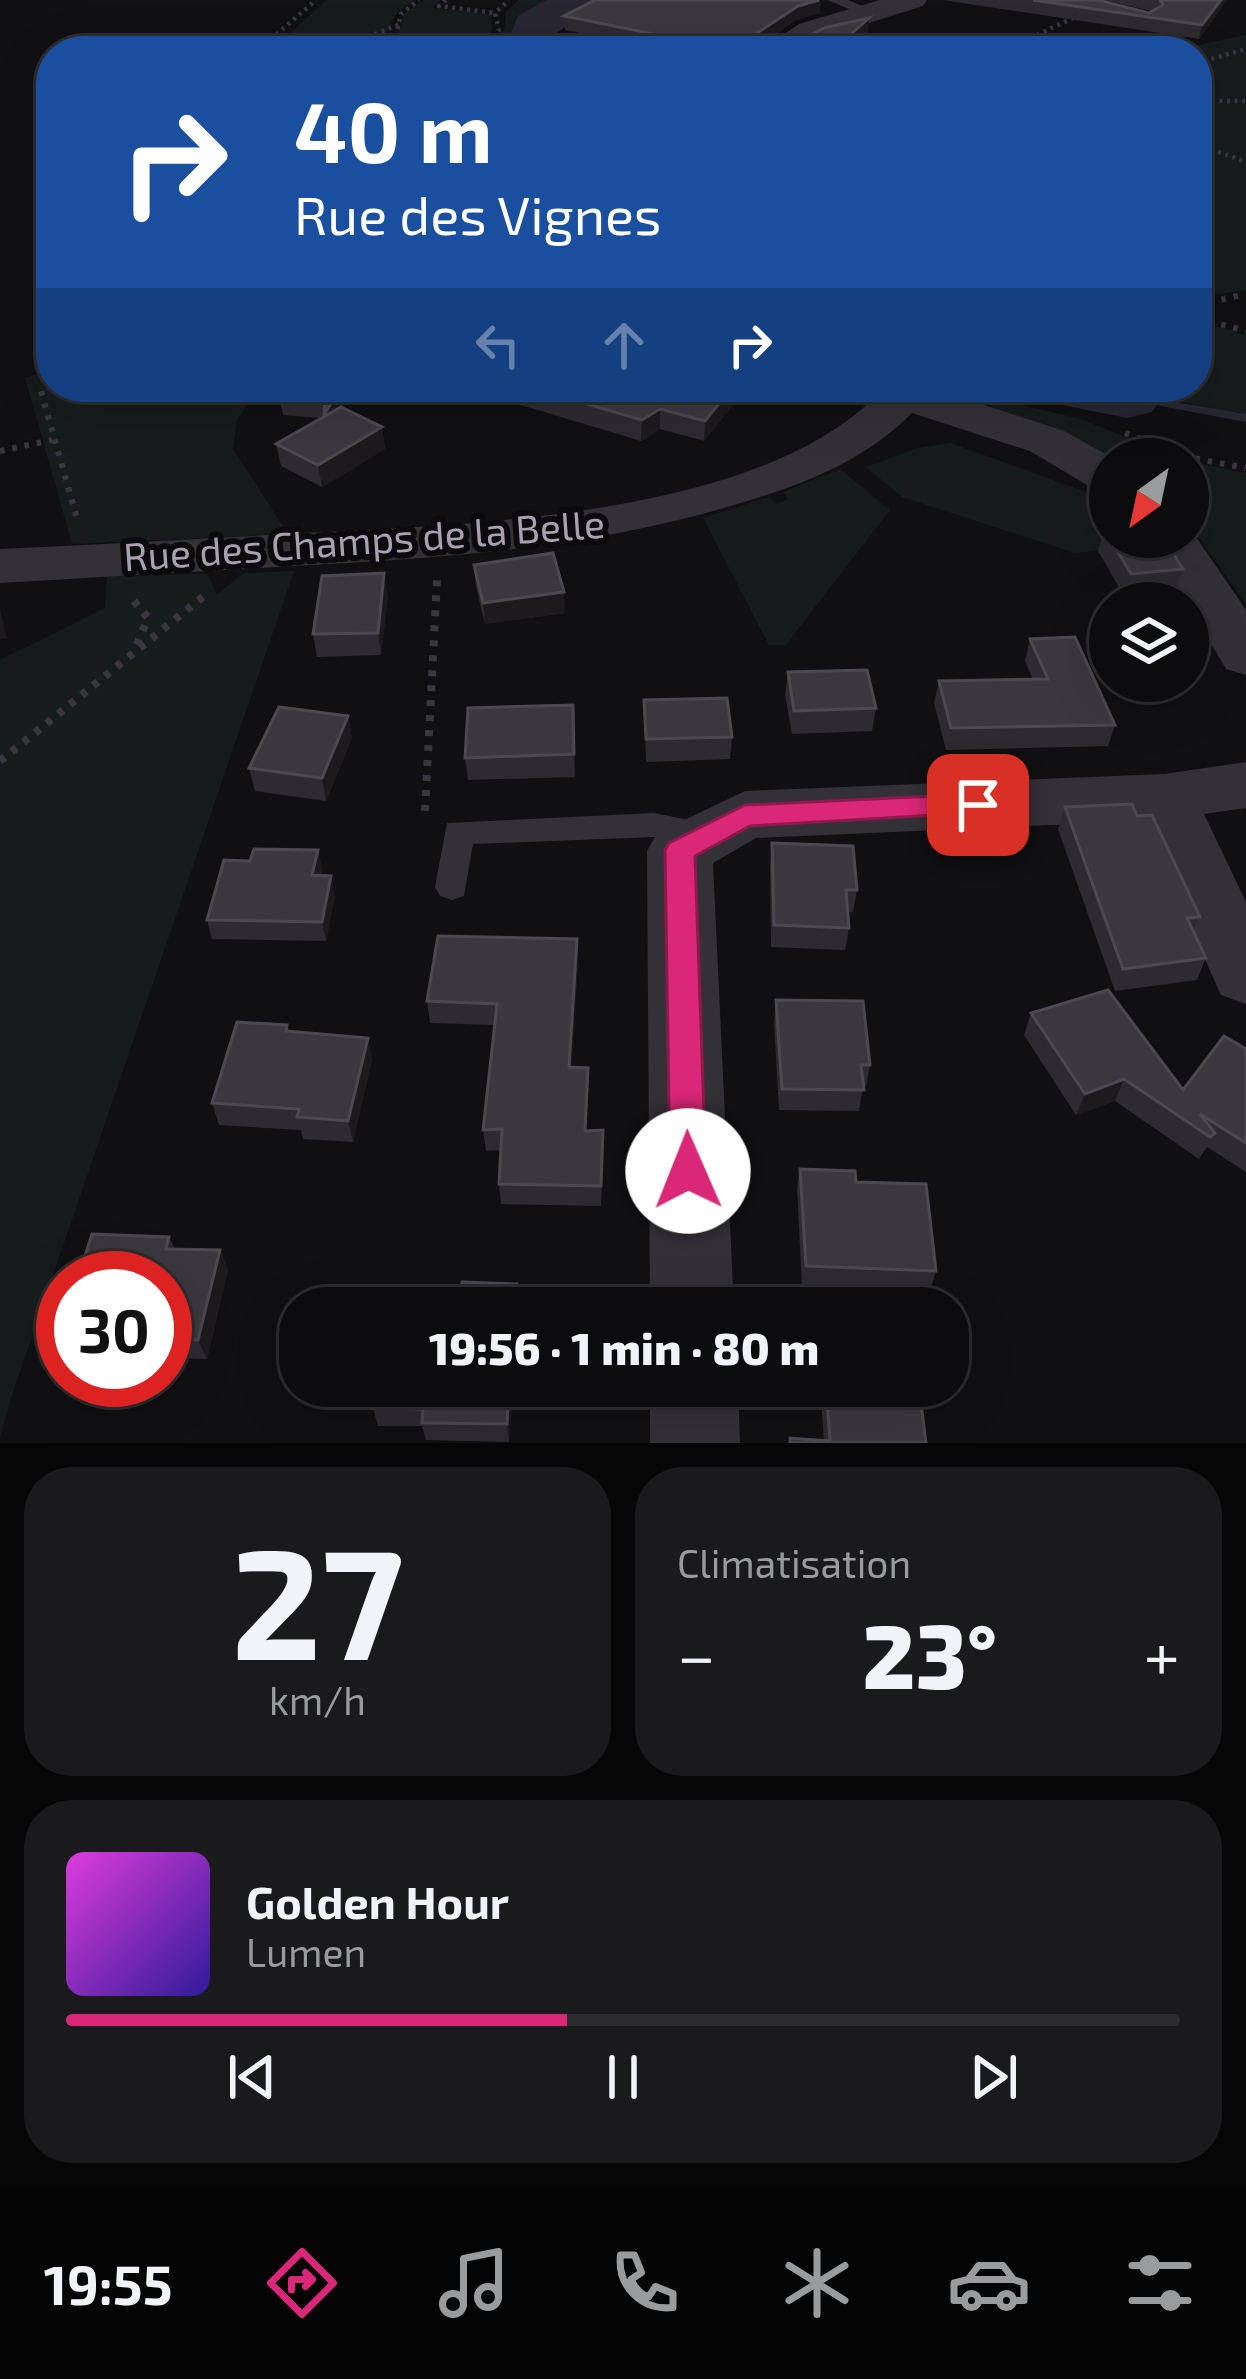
<!DOCTYPE html>
<html lang="fr">
<head>
<meta charset="utf-8">
<style>
	body { margin:0; font-family:"Exo 2",sans-serif; background:#1a191b; color:#f1f3f6; height:100vh; display:flex; flex-direction:column; font-size:45px; white-space:nowrap }
	* { box-sizing:border-box; margin:0 }
	p { font-size:39px; color:#9a9b9d }
	.icon { flex:none; width:66px; height:66px; fill:none; stroke:currentColor; stroke-width:2; stroke-linecap:round; stroke-linejoin:round }
	.map { position:relative; height:1443px; overflow:hidden }
	.details { display:flex; flex-direction:column; gap:24px; padding:24px; background:#070607; flex:1 }
	.details>* { flex:none }
	.banner { position:absolute; left:36px; top:36px; width:1176px; height:366px; border-radius:48px; box-shadow:0 12px 48px #0002,0 0 0 3px #2c2b2e; background:#1a4fa0; color:#fff; overflow:hidden }
	.needle { width:78px; rotate:213deg }
	.controls { position:absolute; left:1089px; top:438px; display:grid; gap:24px }
	.controls a { display:grid; place-items:center; width:120px; height:120px; border-radius:50%; background:#0c0b0d; box-shadow:0 12px 48px #0002,0 0 0 3px #2c2b2e; font-size:60px }
	.speed { position:absolute; left:36px; top:1251px; display:flex; gap:24px; font-size:60px; font-weight:700; text-align:center }
	.speed>* { display:grid; place-content:center; width:156px; height:156px; border-radius:50%; background:#0c0b0d; box-shadow:0 12px 48px #0002,0 0 0 3px #2c2b2e; line-height:1 }
	.speed .limit { border:18px solid #d22; background:#fff; color:#111 }
	.pin { position:absolute; display:grid; place-items:center; width:102px; height:102px; color:#fff; margin:-51px; border-radius:24px; box-shadow:0 6px 18px #0006 }
	.me { position:absolute; width:132px; margin:-66px; rotate:359deg; stroke-linejoin:round; filter:drop-shadow(0 0 9px #0008) }
	.turn { display:flex; align-items:center; gap:42px; height:252px; padding:0 60px; font-size:54px }
	.turn .icon { width:156px; height:156px; stroke-width:2.5 }
	.turn b { display:block; font-size:84px; line-height:102px }
	.lanes { display:flex; align-items:center; height:114px; padding:0 60px; background:#0003; justify-content:center; gap:60px; direction:ltr }
	.lanes .off { opacity:.35 }
	.big { font-size:90px; font-weight:800; line-height:1.1 }
	.details .tile { flex:1; display:flex; flex-direction:column; justify-content:center; gap:18px; min-width:0; padding:0 42px; border-radius:48px; background:#1a191b }
	.details .dial { align-items:center; gap:0 }
	.dial b { font-size:156px; line-height:1 }
	.song { display:flex; align-items:center; gap:36px }
	.cover { width:144px; height:144px; border-radius:18px; background:linear-gradient(135deg,hsl(300 70% 55%),hsl(250 70% 35%)) }
	.played { height:12px; border-radius:6px; background:linear-gradient(90deg,#db2777 45%,#2c2b2e 45%) }
	.keys { display:flex; justify-content:space-around; direction:ltr }
	.heat { display:flex; justify-content:space-between; align-items:center; font-size:66px; direction:ltr }
	.details .tiles { flex:1; display:grid; gap:24px; grid-template-columns:1fr 1fr }
	.tile:last-child { grid-column:span 2 }
	.trip { position:absolute; left:279px; top:1287px; width:690px; height:120px; border-radius:48px; background:#0c0b0d; box-shadow:0 12px 48px #0002,0 0 0 3px #2c2b2e; font-weight:800; line-height:120px; text-align:center }
	.tabs { display:flex; height:192px; justify-content:space-around; align-items:center; background:#050405; color:#9a9b9d }
	.tabs .icon { width:84px; height:84px }
	.tabs .selected { color:#db2777 }
	.tabs b { font-size:54px; color:#f1f3f6 }
	.map>svg:first-child { display:block }
	.green { fill:#161b1b }
	.lines { fill:none; stroke-linecap:round; stroke-linejoin:round }
	.stream { fill:#292634; fill-rule:evenodd }
	.river { fill:#292634; fill-rule:evenodd }
	.path-far2 { stroke:#39373d; stroke-width:4.5; stroke-dasharray:3 4.5; stroke-linecap:butt }
	.path-far1 { stroke:#39373d; stroke-width:6; stroke-dasharray:4.5 8; stroke-linecap:butt }
	.path { stroke:#39373d; stroke-width:8; stroke-dasharray:6 9; stroke-linecap:butt }
	.lane { fill:#333136; fill-rule:evenodd }
	.street { fill:#333136; fill-rule:evenodd }
	.wall { fill:#2d2b2f }
	.shaded-wall { fill:#1c1a1d }
	.building { fill:#3a383d; stroke:#4c484f; stroke-width:3 }
	.route { fill:#db2777; stroke:#8e194d; stroke-width:3 }
	.labels { text-anchor:middle; dominant-baseline:central; stroke-width:12; stroke-linejoin:round; paint-order:stroke }
	.street-label { font-size:39px; fill:#a8a1b2; stroke:#0b0a0c }
</style>
</head>
<body>
<div class="map">
<svg width="1246" height="1443" viewBox="0 0 1246 1443">
	<rect width="100%" height="100%" fill="#100f11"/>
	<path class="green" d="M 326,0 L 414,0 L 396,14 L 377,51 L 271,51 Z
		M 423,0 L 440,0 L 433,8 L 490,14 L 492,29 L 485,43 L 395,43 L 404,14 Z
		M 519,0 L 574,0 L 531,26 L 525,51 L 488,51 L 504,30 L 506,12 Z
		M 1246,35 L 1246,290 L 1206,296 L 1197,292 L 1197,51 L 1169,51 Z
		M 1197,321 L 1246,335 L 1246,414 L 1095,387 L 1197,387 Z
		M 51,360 L 51,387 L 259,387 L 237,420 L 233,449 L 288,534 L 72,544 L 25,378 L 40,373 Z
		M 1004,401 L 1081,419 L 1178,459 L 1110,459 L 988,407 Z
		M 951,443 L 1086,492 L 1110,518 L 1110,537 L 1136,548 L 1075,553 L 902,497 L 866,467 L 917,448 Z
		M 1188,461 L 1246,473 L 1246,604 L 1188,523 Z
		M 840,469 L 890,510 L 786,645 L 769,645 L 703,518 L 769,497 L 777,504 L 788,499 L 783,492 Z
		M 294,571 L 10,1401 L 0,1437 L 0,660 L 105,608 L 107,575 L 207,574 L 217,594 L 244,573 Z"/>
	<g class="lines">
		<path class="stream" d="M 1127,394 L 1246,414 L 1246,422 L 1123,399 L 1123,395 Z"/>
		<path class="river" d="M 546,0 L 601,0 L 595,9 L 556,33 L 552,51 L 504,51 L 518,16 Z
			M 1037,387 L 1155,387 L 1162,397 L 1152,412 L 1127,418 L 1048,402 Z"/>
		<path class="path-far2" d="M 446,0 L 439,6 L 495,13
			M 249,47 L 277,34 L 316,0
			M 350,51 L 368,37 L 400,24
			M 392,51 L 401,14 L 419,0
			M 477,51 L 492,42 L 499,30 L 495,13 L 509,0
			M 1003,51 L 1077,16
			M 1197,63 L 1246,49
			M 1197,101 L 1246,101
			M 1197,144 L 1246,162"/>
		<path class="path-far1" d="M 1197,289 L 1205,300
			M 1197,305 L 1246,294
			M 1197,318 L 1246,331
			M 51,384 L 41,391 L 78,522
			M 1125,433 L 1187,457 L 1246,468
			M 0,451 L 52,440"/>
		<path class="path" d="M 134,601 L 148,618 L 134,651
			M 0,761 L 204,596
			M 425,811 L 437,580"/>
		<path class="lane" d="M 827,0 L 848,0 L 879,13 L 866,16 Z
			M 654,813 L 718,826 L 723,835 L 718,844 L 707,847 L 654,837 L 473,844 L 464,896 L 452,900 L 440,896 L 435,887 L 447,823 Z"/>
		<path class="street" d="M 880,0 L 927,0 L 923,6 L 821,38 L 798,51 L 759,51 L 799,24 Z
			M 855,387 L 929,387 L 1064,431 L 1114,459 L 1110,459 L 1110,492 L 1092,488 L 1030,451 L 912,413 C 860,465 796,487 727,507 C 584,549 441,558 293,566 C 195,572 98,577 0,583 L 0,549 C 101,544 201,539 302,533 C 465,525 749,517 872,400 L 862,397 Z
			M 1188,525 L 1246,610 L 1246,675 L 1226,669 L 1148,537 L 1188,537 Z
			M 1246,762 L 1246,808 L 1204,814 L 1246,902 L 1246,1004 L 1221,995 L 1143,821 L 756,838 L 713,863 L 734,1308 L 650,1308 L 647,851 L 657,833 L 745,791 L 1164,774 Z
			M 650,1386 L 738,1386 L 740,1443 L 650,1443 Z"/>
	</g>
	<path class="wall" d="M 943,0 L 1098,0 L 1149,13 L 1151,11 L 1104,0 L 1227,0 L 1199,39 Z
		M 820,13 L 796,20 L 767,40 L 799,41 L 868,32 L 847,51 L 666,51 L 565,30 L 564,16 Z
		M 355,387 L 343,408 L 382,427 L 385,449 L 322,487 L 281,466 L 276,444 L 320,418 L 283,415 L 279,395 Z
		M 511,387 L 736,387 L 736,401 L 704,441 L 660,429 L 641,441 L 511,402 Z
		M 1104,529 L 1183,569 L 1175,592 L 1124,596 L 1098,551 Z
		M 474,565 L 565,613 L 485,624 L 476,587 Z
		M 388,596 L 381,655 L 317,657 L 313,634 Z
		M 1030,639 L 1115,725 L 1108,746 L 946,750 L 934,703 L 939,681 L 1033,680 L 1025,661 Z
		M 788,672 L 876,708 L 872,731 L 792,734 L 785,695 Z
		M 644,700 L 732,737 L 730,759 L 646,762 Z
		M 573,705 L 575,777 L 468,780 L 465,758 Z
		M 348,716 L 352,738 L 326,801 L 255,791 L 249,768 Z
		M 1065,807 L 1137,816 L 1200,917 L 1193,931 L 1206,958 L 1197,980 L 1115,991 L 1058,829 Z
		M 772,843 L 857,890 L 853,912 L 848,912 L 849,928 L 845,950 L 771,947 L 770,865 Z
		M 322,868 L 321,875 L 335,895 L 326,941 L 212,939 L 207,920 Z
		M 578,962 L 571,1067 L 588,1089 L 586,1131 L 603,1152 L 601,1206 L 501,1204 L 499,1184 L 501,1150 L 486,1151 L 483,1130 L 495,1025 L 430,1023 L 427,1001 Z
		M 776,1000 L 870,1065 L 866,1086 L 863,1086 L 859,1111 L 779,1110 L 774,1022 Z
		M 1031,1013 L 1183,1090 L 1246,1049 L 1246,1172 L 1207,1147 L 1199,1159 L 1115,1101 L 1076,1115 L 1024,1035 Z
		M 287,1025 L 289,1031 L 372,1059 L 353,1142 L 303,1139 L 301,1130 L 219,1125 L 212,1103 Z
		M 800,1169 L 856,1182 L 936,1271 L 930,1291 L 802,1286 L 797,1189 Z
		M 169,1237 L 175,1249 L 220,1250 L 228,1270 L 207,1359 L 165,1358 L 165,1278 Z
		M 513,1386 L 509,1442 L 426,1440 L 422,1426 L 378,1426 L 373,1408 Z
		M 820,1386 L 919,1386 L 926,1443 L 789,1443 L 790,1438 L 824,1441 Z"/>
	<path class="shaded-wall" d="M 821,0 L 820,13 L 796,20 L 756,47 L 757,33 L 798,6 Z
		M 1221,0 L 1227,0 L 1199,39 L 1202,25 Z
		M 869,18 L 868,32 L 847,51 L 832,51 Z
		M 341,387 L 355,387 L 328,435 L 324,415 Z
		M 732,387 L 736,387 L 736,401 L 704,441 L 705,421 Z
		M 660,409 L 660,429 L 641,441 L 642,420 Z
		M 382,427 L 385,449 L 322,487 L 318,465 Z
		M 384,573 L 388,596 L 381,655 L 378,633 Z
		M 564,592 L 565,613 L 485,624 L 483,603 Z
		M 0,609 L 7,638 L 0,639 Z
		M 348,716 L 352,738 L 326,801 L 322,778 Z
		M 318,850 L 322,868 L 316,894 L 312,875 Z
		M 331,876 L 335,895 L 326,941 L 322,922 Z
		M 577,939 L 578,962 L 570,1089 L 569,1067 Z
		M 368,1038 L 372,1059 L 353,1142 L 348,1121 Z
		M 1124,1079 L 1115,1101 L 1076,1115 L 1085,1094 Z
		M 220,1250 L 228,1270 L 207,1359 L 198,1340 Z
		M 509,1386 L 513,1386 L 509,1442 L 507,1424 Z"/>
	<path class="building" d="M 595,0 L 819,0 L 798,6 L 757,33 L 756,40 L 799,41 L 824,28 L 869,18 L 832,51 L 737,51 L 564,16 Z
		M 1033,0 L 1098,0 L 1149,13 L 1163,5 L 1160,0 L 1221,0 L 1202,25 Z
		M 284,387 L 341,387 L 324,415 L 325,399 L 279,395 Z
		M 528,387 L 732,387 L 705,421 L 660,409 L 642,420 Z
		M 341,407 L 382,427 L 318,465 L 276,444 Z
		M 1110,528 L 1110,537 L 1163,537 L 1183,569 L 1131,574 L 1104,529 Z
		M 553,553 L 564,592 L 483,603 L 474,565 Z
		M 384,573 L 378,633 L 313,634 L 322,576 Z
		M 1075,637 L 1115,725 L 951,728 L 939,681 L 1048,679 L 1030,639 Z
		M 867,670 L 876,708 L 794,711 L 788,672 Z
		M 727,698 L 732,737 L 646,739 L 644,700 Z
		M 573,705 L 574,754 L 465,758 L 468,708 Z
		M 279,707 L 348,716 L 322,778 L 249,768 Z
		M 1132,804 L 1137,816 L 1152,815 L 1200,917 L 1187,918 L 1206,958 L 1123,969 L 1065,807 Z
		M 772,843 L 853,846 L 857,890 L 846,890 L 849,928 L 774,925 Z
		M 254,849 L 318,850 L 312,875 L 331,876 L 322,922 L 207,920 L 224,860 L 250,861 Z
		M 438,936 L 577,939 L 569,1067 L 588,1068 L 585,1131 L 603,1130 L 601,1186 L 499,1184 L 502,1129 L 483,1130 L 497,1004 L 427,1001 Z
		M 1108,990 L 1183,1090 L 1224,1036 L 1246,1049 L 1246,1143 L 1200,1114 L 1215,1133 L 1210,1137 L 1124,1079 L 1085,1094 L 1031,1013 Z
		M 776,1000 L 863,1001 L 870,1065 L 861,1065 L 864,1090 L 782,1089 Z
		M 237,1022 L 287,1025 L 286,1031 L 368,1038 L 348,1121 L 297,1117 L 299,1109 L 212,1103 Z
		M 800,1169 L 855,1171 L 856,1182 L 926,1184 L 936,1271 L 806,1266 Z
		M 92,1234 L 169,1237 L 166,1249 L 220,1250 L 198,1340 L 165,1339 L 165,1278 L 78,1278 Z
		M 462,1282 L 517,1284 L 515,1308 L 385,1308 L 388,1290 L 461,1292 Z
		M 375,1386 L 509,1386 L 507,1424 L 422,1423 L 423,1409 L 373,1408 Z
		M 826,1386 L 919,1386 L 926,1443 L 790,1443 L 790,1438 L 830,1441 Z"/>
	<path class="route" d="M 978,794 L 992,805 L 988,812 L 750,826 L 695,856 L 706,1171 L 701,1182 L 688,1187 L 676,1182 L 670,1171 L 665,850 L 669,843 L 745,805 Z"/>
	<g class="labels">
		<g class="street-label">
			<text transform="translate(364 539) rotate(-4)">Rue des Champs de la Belle</text>
		</g>
	</g>
</svg>
<div class="controls">
<a><svg class="needle" viewBox="-14 -14 28 28"><path d="M0-13l5 13h-10z" fill="#e53935"/><path d="M0 13l5-13h-10z" fill="#9a9b9d"/></svg></a>
<a><svg class="icon" aria-label="layers" viewBox="0 0 24 24"><path d="M12 4l9 5-9 5-9-5zM3 14l9 5 9-5"/></svg></a>
</div>
<div class="speed"><div class="limit">30</div></div>
<div class="pin" style="left:978px;top:805px;background:#d93025"><svg class="icon" aria-label="arrive" viewBox="0 0 24 24"><path d="M6 21V4h12l-3 4 3 4H6"/></svg></div>
<svg class="me" style="left:688px;top:1171px" viewBox="-20 -20 40 40"><circle r="19" fill="#fff"/><path d="M0-13L10 11 0 6-10 11z" fill="#db2777"/></svg>
<div class="trip">19:56 · 1 min · 80 m</div>
<div class="banner">
<div class="turn"><svg class="icon" aria-label="right" viewBox="0 0 24 24"><path d="M7 20v-9h11M14 6l5 5-5 5"/></svg><div><b>40 m</b>Rue des Vignes</div></div>
<div class="lanes"><svg class="icon off" aria-label="left" viewBox="0 0 24 24"><path d="M17 20v-9H6M10 6l-5 5 5 5"/></svg><svg class="icon off" aria-label="ahead" viewBox="0 0 24 24"><path d="M12 20V5M6 11l6-6 6 6"/></svg><svg class="icon" aria-label="right" viewBox="0 0 24 24"><path d="M7 20v-9h11M14 6l5 5-5 5"/></svg></div>
</div>
</div>
<section class="details">
<div class="tiles">
<div class="tile dial"><b>27</b><p>km/h</p></div>
<div class="tile"><p>Climatisation</p>
<div class="heat"><a>−</a><b class="big">23°</b><a>+</a></div>
</div>
<div class="tile">
<div class="song"><i class="cover"></i><div><b>Golden Hour</b><p>Lumen</p></div></div>
<div class="played"></div>
<div class="keys"><svg class="icon" aria-label="previous" viewBox="0 0 24 24"><path d="M18 5L8 12l10 7zM5 5v14"/></svg><svg class="icon" aria-label="pause" viewBox="0 0 24 24"><path d="M8 5v14M16 5v14"/></svg><svg class="icon" aria-label="next" viewBox="0 0 24 24"><path d="M6 5l10 7-10 7zM19 5v14"/></svg></div>
</div>
</div>
</section>
<nav class="tabs">
<b>19:55</b>
<svg class="icon selected" aria-label="directions" viewBox="0 0 24 24"><path d="M12 3l9 9-9 9-9-9zM9 14v-3h6M13 9l2 2-2 2"/></svg>
<svg class="icon" aria-label="music" viewBox="0 0 24 24"><path d="M9 18V5l10-2v13"/><circle cx="6" cy="18" r="3"/><circle cx="16" cy="16" r="3"/></svg>
<svg class="icon" aria-label="phone" viewBox="0 0 24 24"><path d="M5 4h4l2 5-3 2q2 4 5 5l2-3 5 2v4C11 20 4 13 5 4z"/></svg>
<svg class="icon" aria-label="climate" viewBox="0 0 24 24"><path d="M12 3v18M4 7l16 10M4 17L20 7"/></svg>
<svg class="icon" aria-label="car" viewBox="0 0 24 24"><path d="M5 17H2v-5l4-1 3-4h7l3 4 3 1v5h-3M9 17h6M6 11h13"/><circle cx="7" cy="17" r="2"/><circle cx="17" cy="17" r="2"/></svg>
<svg class="icon" aria-label="filters" viewBox="0 0 24 24"><path d="M4 7h16M4 17h16"/><circle cx="9" cy="7" r="2"/><circle cx="15" cy="17" r="2"/></svg>
</nav>
</body>
</html>
